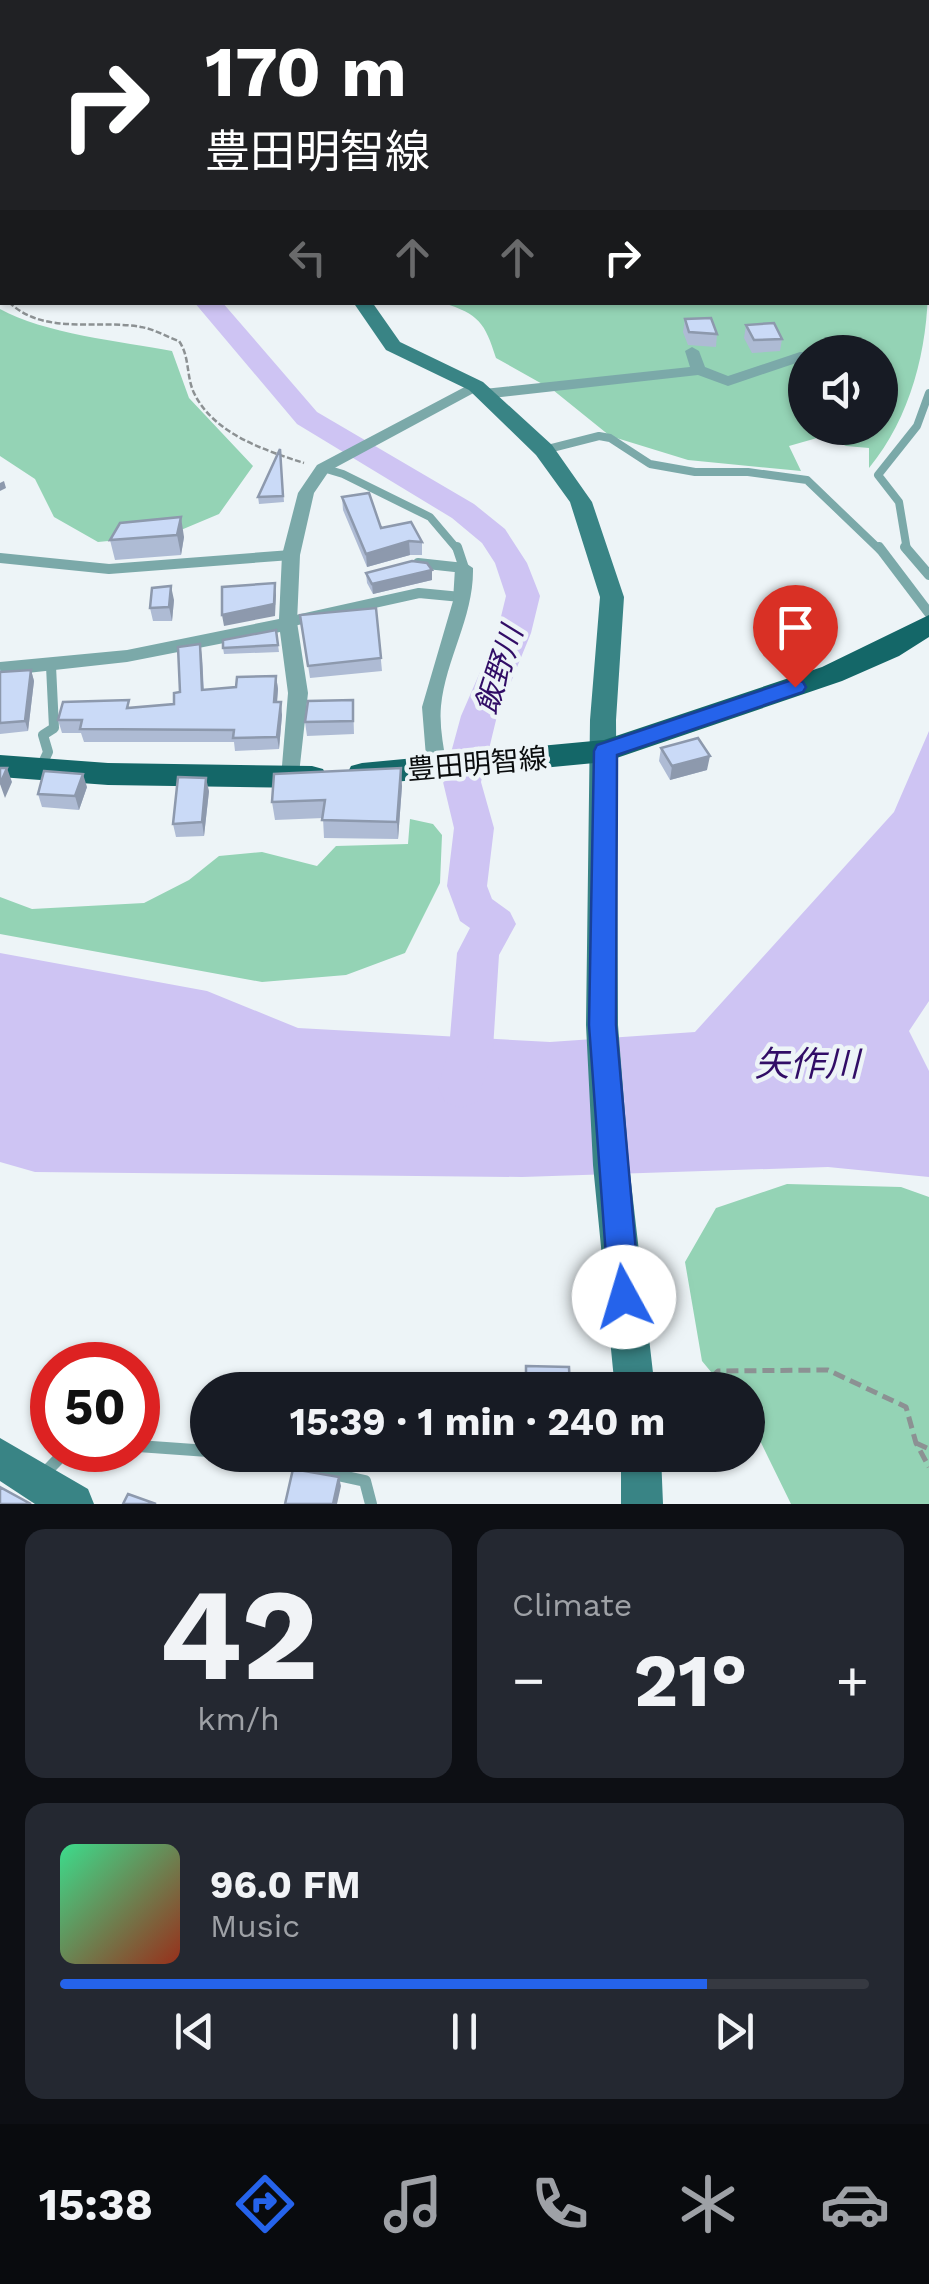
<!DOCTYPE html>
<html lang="en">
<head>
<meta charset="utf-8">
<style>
	body { margin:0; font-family:"Work Sans","Noto Sans JP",sans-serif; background:#242831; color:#f1f3f6; height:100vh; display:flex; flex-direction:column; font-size:38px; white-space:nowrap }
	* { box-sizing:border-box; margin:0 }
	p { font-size:32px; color:#9ea1a6 }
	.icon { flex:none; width:55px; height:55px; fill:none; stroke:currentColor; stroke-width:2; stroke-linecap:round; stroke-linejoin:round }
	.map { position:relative; height:1504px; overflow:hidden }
	.sheet { display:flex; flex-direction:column; gap:25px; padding:25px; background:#0d0f14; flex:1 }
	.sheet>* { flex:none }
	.guide { position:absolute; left:0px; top:0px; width:930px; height:305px; box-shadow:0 2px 8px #0004; background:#202124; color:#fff; overflow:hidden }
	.controls { position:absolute; left:788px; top:335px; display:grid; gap:20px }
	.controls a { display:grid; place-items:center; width:110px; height:110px; border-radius:50%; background:#171b24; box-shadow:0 2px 8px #0004; font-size:50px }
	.speed { position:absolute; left:30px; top:1342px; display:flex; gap:20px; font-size:50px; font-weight:700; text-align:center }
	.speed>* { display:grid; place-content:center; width:130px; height:130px; border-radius:50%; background:#171b24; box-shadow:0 2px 8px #0004; line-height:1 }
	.speed .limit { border:15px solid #d22; background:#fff; color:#111 }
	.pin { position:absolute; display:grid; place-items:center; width:85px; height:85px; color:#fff; margin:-102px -42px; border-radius:50% 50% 50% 0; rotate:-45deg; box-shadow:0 0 10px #0007 }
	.pin .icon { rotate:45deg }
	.me { position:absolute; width:110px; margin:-55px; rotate:354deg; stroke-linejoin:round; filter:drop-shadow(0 0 8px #0008) }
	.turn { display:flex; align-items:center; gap:35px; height:210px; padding:0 40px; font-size:45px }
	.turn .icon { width:130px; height:130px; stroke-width:2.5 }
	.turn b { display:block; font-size:70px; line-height:85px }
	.lanes { display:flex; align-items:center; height:95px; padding:0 40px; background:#0003; justify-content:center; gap:50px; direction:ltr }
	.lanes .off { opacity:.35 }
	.big { font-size:75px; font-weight:700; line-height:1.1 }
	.sheet .card { flex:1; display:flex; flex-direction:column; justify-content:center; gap:15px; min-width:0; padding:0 35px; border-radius:20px; background:#242831 }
	.sheet .dial { align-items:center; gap:0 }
	.dial b { font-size:130px; line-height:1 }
	.song { display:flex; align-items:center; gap:30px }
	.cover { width:120px; height:120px; border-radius:15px; background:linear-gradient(135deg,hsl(150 70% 55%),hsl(10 70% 35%)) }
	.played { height:10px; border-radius:5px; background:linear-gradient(90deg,#2563eb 80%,#363941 80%) }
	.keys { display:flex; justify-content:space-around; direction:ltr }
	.heat { display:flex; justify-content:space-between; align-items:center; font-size:55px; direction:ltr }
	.sheet .tiles { flex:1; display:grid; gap:25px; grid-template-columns:1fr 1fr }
	.card:last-child { grid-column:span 2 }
	.trip { position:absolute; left:190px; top:1372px; width:575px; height:100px; border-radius:50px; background:#171b24; box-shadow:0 2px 8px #0004; font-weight:700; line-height:100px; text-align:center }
	.menu { display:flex; height:160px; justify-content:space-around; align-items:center; background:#090b0e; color:#9ea1a6 }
	.menu .icon { width:70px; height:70px }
	.menu .selected { color:#2563eb }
	.menu b { font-size:45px; color:#f1f3f6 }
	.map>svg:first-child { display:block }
	.green { fill:#94d3b5; fill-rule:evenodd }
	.water { fill:#cec4f3 }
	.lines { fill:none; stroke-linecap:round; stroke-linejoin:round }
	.river { fill:#cec4f3; fill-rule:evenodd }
	.path-far1 { stroke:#8c9193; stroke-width:2.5; stroke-dasharray:6 2.5; stroke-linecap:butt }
	.path { stroke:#8c9193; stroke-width:5; stroke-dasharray:12 6; stroke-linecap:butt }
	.lane-far2 { stroke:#7ba9a9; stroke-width:8 }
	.lane-far1 { stroke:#7ba9a9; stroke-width:10 }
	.lane { stroke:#7ba9a9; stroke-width:12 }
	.street { fill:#7ba9a9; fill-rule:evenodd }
	.secondary { fill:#398485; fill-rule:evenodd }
	.primary { fill:#146768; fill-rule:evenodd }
	.wall { fill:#aebbd4 }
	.shaded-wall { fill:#8d99ad }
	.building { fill:#cadaf7; stroke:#8d99ad; stroke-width:2.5 }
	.route { fill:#2563eb; stroke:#184099; stroke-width:2.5 }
	.labels { text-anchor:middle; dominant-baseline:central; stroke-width:9; stroke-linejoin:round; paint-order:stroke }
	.street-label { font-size:28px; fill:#0a0c0d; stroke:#edf4f7 }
	.water-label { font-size:30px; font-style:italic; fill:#310d66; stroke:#edf4f7 }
	.near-water-label { font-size:35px; font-style:italic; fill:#310d66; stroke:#edf4f7 }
</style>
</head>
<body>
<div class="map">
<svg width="929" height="1504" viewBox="0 0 929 1504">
	<rect width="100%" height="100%" fill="#edf4f7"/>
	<path class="green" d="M 0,0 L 251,0 L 256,1 L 2,2 L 0,110 Z
		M 475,0 L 929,0 L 929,250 L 928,2 Z
		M 928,278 C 929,345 912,416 869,468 L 869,448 L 846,446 L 824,436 L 789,446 L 801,471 L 688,460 L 610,436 L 553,390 L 496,358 C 485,323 479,314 443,303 L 928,302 ZM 805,352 L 880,352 L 880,428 L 805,428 Z
		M 0,309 C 42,333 123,342 172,351 L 189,398 L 253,466 L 219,514 L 169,535 L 98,542 L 54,517 L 35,479 L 0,456 Z
		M 410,819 L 433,824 L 442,835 L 440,883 L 405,953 L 346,975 L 262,982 L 0,934 L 0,897 L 32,909 L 144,903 L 189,880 L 219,856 L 262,852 L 317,866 L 336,846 L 408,844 Z
		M 787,1184 L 901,1187 L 929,1197 L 929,1504 L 791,1504 L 748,1416 L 748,1390 L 726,1390 L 702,1361 L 685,1262 L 716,1208 Z"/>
	<path class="water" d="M 929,731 L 929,1001 L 909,1031 L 929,1071 L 929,1177 L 828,1167 L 522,1177 L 35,1172 L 0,1162 L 0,953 L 207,991 L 298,1028 L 550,1042 L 695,1032 L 894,812 Z"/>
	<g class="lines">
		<path class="river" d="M 414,0 L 437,0 L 438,2 L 415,2 Z
			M 194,302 L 222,302 L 317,412 L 474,504 L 505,529 L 527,563 L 540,596 L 531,633 L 497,716 L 481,782 L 494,828 L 487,886 L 492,899 L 510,912 L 516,924 L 499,955 L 493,1049 L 477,1102 L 461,1108 L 445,1102 L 438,1087 L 449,1049 L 457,953 L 470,928 L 460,921 L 447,886 L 454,828 L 443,782 L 461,716 L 497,633 L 506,596 L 495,563 L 482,543 L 452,518 L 297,424 Z"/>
		<path class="path-far1" d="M 9,302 C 43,336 99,319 141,327 C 154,329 167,337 179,341 C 190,357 186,376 194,393 C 214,434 264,450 304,463"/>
		<path class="path" d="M 698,1390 L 718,1371 L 828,1370 L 906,1407 L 916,1443 L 929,1467
			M 916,1443 L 929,1449"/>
		<path class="lane-far2" d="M 544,450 L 599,436 L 610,438 L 650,464 L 695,472 L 748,472 L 807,480 L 880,550
			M 323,468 L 343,474 L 430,517 L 458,550
			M 907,550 L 899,502 L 878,475 L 917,426 L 929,393"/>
		<path class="lane-far1" d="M 879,547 L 929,613
			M 905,547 L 929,575
			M 0,558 L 109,569 L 291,555
			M 418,563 L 464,568 L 457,547
			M 288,622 L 419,593 L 461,597
			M 41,767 L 48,752 L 43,735 L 54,728 L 51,666"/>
		<path class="lane" d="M 138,1446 L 208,1451
			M 246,1455 L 365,1481 L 371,1504
			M 41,1477 L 67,1450"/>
		<path class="street" d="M 692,347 L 699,351 L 705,367 L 728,376 L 800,352 L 811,352 L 805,352 L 805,360 L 728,386 L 698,375 L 484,399 L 476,394 L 484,389 L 690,367 L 685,351 Z
			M 476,381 L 484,386 L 481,389 L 329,471 L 314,493 L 300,555 L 297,622 L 308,693 L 298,783 L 284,783 L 281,778 L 288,693 L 280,632 L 127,662 L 0,676 L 0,662 L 127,650 L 279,619 L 282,555 L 298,493 L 317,465 Z
			M 464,562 L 473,568 C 474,617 446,658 441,706 C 439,727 444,748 447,769 L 437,776 L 427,769 L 422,707 L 453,601 L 455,568 Z"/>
		<path class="secondary" d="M 445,0 L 460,0 L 462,2 L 447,2 Z
			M 353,302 L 372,302 L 400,342 L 483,382 L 552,445 L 592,502 L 624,597 L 616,720 L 618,1025 L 629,1165 L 655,1390 L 615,1390 L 593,1165 L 586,1025 L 590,720 L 600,597 L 570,502 L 536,455 L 469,390 L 386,350 Z
			M 0,1438 L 88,1489 L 94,1504 L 35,1504 L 0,1481 Z
			M 621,1455 L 661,1455 L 663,1504 L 621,1504 Z"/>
		<path class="primary" d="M 929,615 L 929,637 L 899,656 L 842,681 L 605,762 L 362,785 L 351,782 L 347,774 L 351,766 L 362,763 L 604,740 L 822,667 Z
			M 0,755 L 108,763 L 312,766 L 323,769 L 327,777 L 323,785 L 312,788 L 108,785 L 0,777 Z"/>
	</g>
	<path class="wall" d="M 685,319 L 717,334 L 716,347 L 688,345 L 683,332 Z
		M 746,325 L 782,339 L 780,351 L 752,353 L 744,338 Z
		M 280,449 L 284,502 L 259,504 L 258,497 Z
		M 342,497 L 381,528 L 422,542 L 422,555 L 410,555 L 367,567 L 343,510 Z
		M 120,523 L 184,537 L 181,555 L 115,560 L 110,540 Z
		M 366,573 L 432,580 L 373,594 L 367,583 Z
		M 174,600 L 172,621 L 153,621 L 150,608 Z
		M 376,608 L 382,671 L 310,678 L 300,615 Z
		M 276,630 L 279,652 L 224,654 L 223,648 Z
		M 202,657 L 204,690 L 236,687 L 276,676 L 278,689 L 277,702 L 282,715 L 279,749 L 235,751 L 234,742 L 84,742 L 81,733 L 62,733 L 58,720 L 131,708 L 174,704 Z
		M 0,669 L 1,672 L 31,670 L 34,681 L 28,731 L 0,734 Z
		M 353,700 L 354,734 L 307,736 L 305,722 Z
		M 661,748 L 707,770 L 670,780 L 659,761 Z
		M 402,786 L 398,839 L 324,838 L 323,818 L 275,820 L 272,802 Z
		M 87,787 L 79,810 L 42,807 L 38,794 Z
		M 209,791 L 204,836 L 176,837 L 173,824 Z"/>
	<path class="shaded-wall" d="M 4,481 L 6,488 L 0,491 L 0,483 Z
		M 181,517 L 184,537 L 181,555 L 177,535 Z
		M 409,541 L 410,555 L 367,567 L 366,554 Z
		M 432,570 L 432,580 L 373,594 L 372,584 Z
		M 275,583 L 276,595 L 275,616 L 224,626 L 222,615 Z
		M 171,586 L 174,600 L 172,621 L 169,607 Z
		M 200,644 L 202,657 L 204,703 L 202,690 Z
		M 31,670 L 34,681 L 28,731 L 25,721 Z
		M 276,676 L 278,689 L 276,715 L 274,702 Z
		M 281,702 L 282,715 L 279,749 L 277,737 Z
		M 710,756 L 707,770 L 670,780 L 672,766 Z
		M 7,768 L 12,782 L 5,798 L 0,784 Z
		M 401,768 L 402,786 L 398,839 L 397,822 Z
		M 83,774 L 87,787 L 79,810 L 75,796 Z
		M 206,778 L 209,791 L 204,836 L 202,822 Z
		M 339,1477 L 341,1486 L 337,1504 L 333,1504 Z"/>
	<path class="building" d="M 711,318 L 717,334 L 689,332 L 685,319 Z
		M 774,323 L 782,339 L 754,340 L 746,325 Z
		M 280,449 L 283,496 L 258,497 Z
		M 369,493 L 381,528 L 411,522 L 422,542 L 409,541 L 366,554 L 342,497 Z
		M 181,517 L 177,535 L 110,540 L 120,523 Z
		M 412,561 L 427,563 L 432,570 L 372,584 L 366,573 Z
		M 275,583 L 274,604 L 222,615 L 222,587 Z
		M 171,586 L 169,607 L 150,608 L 152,588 Z
		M 376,608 L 381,658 L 308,666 L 300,615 Z
		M 276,630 L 278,645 L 223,648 L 223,640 Z
		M 200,644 L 202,690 L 236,687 L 237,677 L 276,676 L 274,702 L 281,702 L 277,737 L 233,738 L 234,730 L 80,729 L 82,720 L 58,720 L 63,702 L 129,700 L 127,708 L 174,704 L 174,693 L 180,692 L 178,647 Z
		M 31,670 L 25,721 L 0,723 L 0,672 Z
		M 353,700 L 353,721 L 305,722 L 308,701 Z
		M 698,738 L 710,756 L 672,766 L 661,748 Z
		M 0,768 L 7,768 L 0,784 Z
		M 401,768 L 397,822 L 322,820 L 325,800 L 272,802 L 274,774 Z
		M 44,771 L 83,774 L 75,796 L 38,794 Z
		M 178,777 L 206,778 L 202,822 L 173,824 Z
		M 526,1366 L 569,1367 L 570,1390 L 526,1390 Z
		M 314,1387 L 381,1387 L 381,1390 L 314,1390 Z
		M 293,1469 L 339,1477 L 333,1504 L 285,1504 Z
		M 0,1487 L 31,1504 L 0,1504 Z
		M 128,1494 L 156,1504 L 123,1504 Z"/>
	<path class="route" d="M 795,679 L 803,682 L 806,687 L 803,692 L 617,755 L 616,1025 L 640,1297 L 635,1308 L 624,1313 L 614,1308 L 609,1297 L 589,1025 L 594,751 L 597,745 Z"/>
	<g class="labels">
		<g class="street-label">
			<text transform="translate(477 764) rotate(-5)">豊田明智線</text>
		</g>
		<g class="water-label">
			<text transform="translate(499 670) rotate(-72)">飯野川</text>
		</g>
		<g class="near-water-label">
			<text x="807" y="1064">矢作川</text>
		</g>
	</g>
</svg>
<div class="controls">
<a><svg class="icon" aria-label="sound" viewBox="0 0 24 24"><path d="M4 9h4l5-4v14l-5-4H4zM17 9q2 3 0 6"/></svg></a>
</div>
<div class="speed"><div class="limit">50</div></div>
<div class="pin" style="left:795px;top:687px;background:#d93025"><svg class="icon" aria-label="arrive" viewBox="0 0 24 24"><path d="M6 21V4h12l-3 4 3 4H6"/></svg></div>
<svg class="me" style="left:624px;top:1297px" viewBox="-20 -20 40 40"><circle r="19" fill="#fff"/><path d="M0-13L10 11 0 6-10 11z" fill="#2563eb"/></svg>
<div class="trip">15:39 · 1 min · 240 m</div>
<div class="guide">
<div class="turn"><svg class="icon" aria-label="right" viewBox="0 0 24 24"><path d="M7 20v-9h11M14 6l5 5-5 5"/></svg><div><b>170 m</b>豊田明智線</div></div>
<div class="lanes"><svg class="icon off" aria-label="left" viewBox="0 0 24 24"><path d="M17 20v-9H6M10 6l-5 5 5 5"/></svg><svg class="icon off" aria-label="ahead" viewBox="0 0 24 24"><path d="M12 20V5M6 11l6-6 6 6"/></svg><svg class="icon off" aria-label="ahead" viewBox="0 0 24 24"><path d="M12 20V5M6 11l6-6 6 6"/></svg><svg class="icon" aria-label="right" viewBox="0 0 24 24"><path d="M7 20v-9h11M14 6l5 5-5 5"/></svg></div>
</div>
</div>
<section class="sheet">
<div class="tiles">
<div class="card dial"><b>42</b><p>km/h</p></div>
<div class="card"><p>Climate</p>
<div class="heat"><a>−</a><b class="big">21°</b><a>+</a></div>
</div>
<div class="card">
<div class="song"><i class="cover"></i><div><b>96.0 FM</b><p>Music</p></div></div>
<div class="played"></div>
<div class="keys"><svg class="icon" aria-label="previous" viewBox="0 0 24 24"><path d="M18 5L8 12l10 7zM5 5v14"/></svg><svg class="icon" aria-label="pause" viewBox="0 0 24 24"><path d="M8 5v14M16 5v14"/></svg><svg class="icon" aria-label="next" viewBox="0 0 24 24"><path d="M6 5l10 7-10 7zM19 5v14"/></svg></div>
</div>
</div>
</section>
<nav class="menu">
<b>15:38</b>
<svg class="icon selected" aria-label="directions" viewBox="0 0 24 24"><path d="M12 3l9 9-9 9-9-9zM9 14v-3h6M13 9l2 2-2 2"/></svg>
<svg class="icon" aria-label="music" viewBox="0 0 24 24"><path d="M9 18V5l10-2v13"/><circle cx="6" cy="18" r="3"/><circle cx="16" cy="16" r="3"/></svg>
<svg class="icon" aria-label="phone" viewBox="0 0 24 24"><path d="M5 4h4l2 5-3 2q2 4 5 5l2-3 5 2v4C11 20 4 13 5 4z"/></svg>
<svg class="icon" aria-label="climate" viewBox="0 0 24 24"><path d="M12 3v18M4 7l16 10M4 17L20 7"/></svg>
<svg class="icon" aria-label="car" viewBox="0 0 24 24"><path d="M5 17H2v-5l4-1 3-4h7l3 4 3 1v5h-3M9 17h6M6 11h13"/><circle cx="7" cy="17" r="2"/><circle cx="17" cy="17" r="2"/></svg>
</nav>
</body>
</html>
